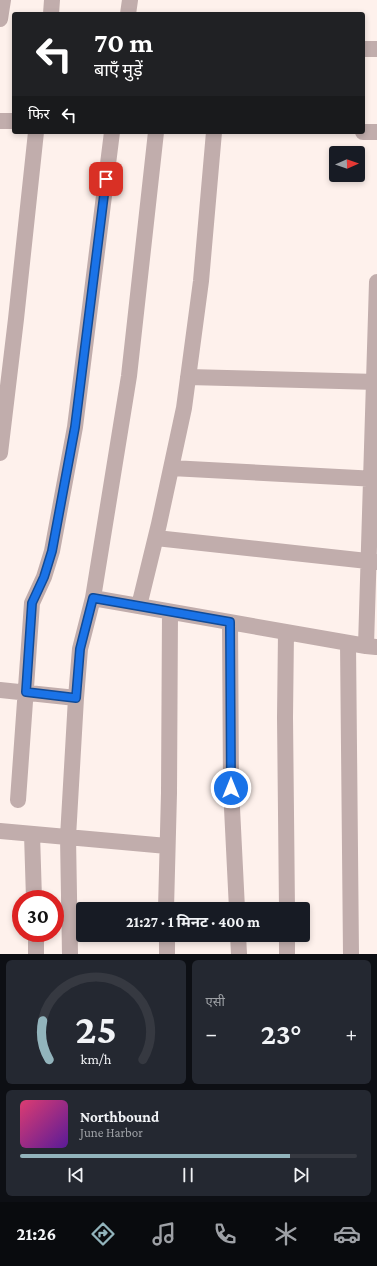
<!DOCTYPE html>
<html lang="hi">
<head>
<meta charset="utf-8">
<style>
	body { margin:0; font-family:"Crimson Pro","Noto Sans Devanagari",serif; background:#242831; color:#f1f3f6; height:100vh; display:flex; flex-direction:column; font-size:15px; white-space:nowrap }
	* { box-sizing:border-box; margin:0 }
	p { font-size:13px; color:#9ea1a6 }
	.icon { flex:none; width:22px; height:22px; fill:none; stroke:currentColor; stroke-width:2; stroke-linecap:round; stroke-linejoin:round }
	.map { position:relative; height:954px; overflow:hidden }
	.drawer { display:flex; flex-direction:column; gap:6px; padding:6px; background:#0d0f14; flex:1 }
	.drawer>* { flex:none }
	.hud { position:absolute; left:12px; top:12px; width:353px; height:122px; border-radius:4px; box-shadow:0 2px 6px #0003; background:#202124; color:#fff; overflow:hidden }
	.needle { width:26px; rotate:88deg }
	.tools { position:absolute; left:329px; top:146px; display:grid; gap:8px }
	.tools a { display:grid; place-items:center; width:36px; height:36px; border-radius:4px; background:#171b24; box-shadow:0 2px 6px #0003; font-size:20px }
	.speed { position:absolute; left:12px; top:890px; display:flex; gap:8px; font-size:20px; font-weight:700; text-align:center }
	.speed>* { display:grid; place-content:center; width:52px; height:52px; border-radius:50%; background:#171b24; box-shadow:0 2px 6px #0003; line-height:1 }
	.speed .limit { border:6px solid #d22; background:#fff; color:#111 }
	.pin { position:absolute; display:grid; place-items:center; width:34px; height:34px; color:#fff; margin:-17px; border-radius:8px; box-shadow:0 2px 6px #0006 }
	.me { position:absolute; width:44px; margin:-22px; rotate:0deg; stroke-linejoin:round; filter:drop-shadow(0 0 3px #0008) }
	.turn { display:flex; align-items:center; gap:14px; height:84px; padding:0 16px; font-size:18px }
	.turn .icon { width:52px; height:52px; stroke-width:2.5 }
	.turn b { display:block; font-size:28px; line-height:34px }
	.then { display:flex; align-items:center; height:38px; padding:0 16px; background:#0003; gap:8px; font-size:15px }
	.big { font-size:30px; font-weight:700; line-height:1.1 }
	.drawer .widget { flex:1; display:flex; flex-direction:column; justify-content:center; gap:6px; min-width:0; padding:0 14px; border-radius:6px; background:#242831 }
	.drawer .dial { align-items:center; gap:0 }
	.dial svg { height:104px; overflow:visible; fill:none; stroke:#363941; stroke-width:7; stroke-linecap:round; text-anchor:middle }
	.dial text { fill:#f1f3f6; stroke:none }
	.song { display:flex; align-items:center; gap:12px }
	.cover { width:48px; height:48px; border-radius:6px; background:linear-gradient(135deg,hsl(340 70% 55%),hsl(270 70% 35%)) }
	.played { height:4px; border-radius:2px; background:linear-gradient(90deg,#92b4bc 80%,#363941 80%) }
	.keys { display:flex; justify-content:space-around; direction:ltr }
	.heat { display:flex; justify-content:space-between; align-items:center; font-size:22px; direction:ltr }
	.drawer .tiles { flex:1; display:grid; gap:6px; grid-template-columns:1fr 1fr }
	.widget:last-child { grid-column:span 2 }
	.trip { position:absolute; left:76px; top:902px; width:234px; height:40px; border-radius:4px; background:#171b24; box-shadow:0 2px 6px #0003; font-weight:700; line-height:40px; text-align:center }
	.menu { display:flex; height:64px; justify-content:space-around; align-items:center; background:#090b0e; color:#9ea1a6 }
	.menu .icon { width:28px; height:28px }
	.menu .current { color:#92b4bc }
	.menu b { font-size:18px; color:#f1f3f6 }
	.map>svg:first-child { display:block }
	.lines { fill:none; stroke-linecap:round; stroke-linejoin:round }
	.minor { stroke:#c1adac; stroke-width:16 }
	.route-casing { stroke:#114b97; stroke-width:10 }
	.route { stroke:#1a73e8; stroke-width:7 }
</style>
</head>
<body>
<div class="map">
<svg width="377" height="954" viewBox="0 0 377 954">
	<rect width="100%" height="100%" fill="#fef1ec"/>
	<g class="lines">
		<path class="minor" d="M 51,14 L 52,0
			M 128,14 L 130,0
			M 0,19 L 3,0
			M 363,49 L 377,49
			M 0,121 L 14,121
			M 363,132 L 377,132
			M 188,377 L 377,382
			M 0,453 L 16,319 L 36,132
			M 171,468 L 377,479
			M 156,538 L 377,562
			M 93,598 L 129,376 L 156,132
			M 139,606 L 159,524 L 184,408 L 201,281 L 214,132
			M 230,622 L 231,788 L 237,909
			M 286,632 L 285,717 L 287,909
			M 348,643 L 351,954
			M 376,647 L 366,646 L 377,282
			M 0,690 L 76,698 L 80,649 L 93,598 L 366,646
			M 18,800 L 32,603 L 44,577 L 52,551 L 75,427 L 112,132
			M 0,831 L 167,846
			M 32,834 L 34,899
			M 166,909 L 169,793 L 170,612
			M 36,933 L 36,954
			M 167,935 L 167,954
			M 238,935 L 239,954
			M 287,935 L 287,954
			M 70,954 L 68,837 L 76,698"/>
	</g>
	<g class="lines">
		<defs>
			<path id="route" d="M 106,179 L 75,427 L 52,551 L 44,577 L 32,603 L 26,692 L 76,698 L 80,649 L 93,598 L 230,622 L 231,788"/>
		</defs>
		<use href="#route" class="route-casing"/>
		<use href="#route" class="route"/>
	</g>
</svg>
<div class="tools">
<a><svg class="needle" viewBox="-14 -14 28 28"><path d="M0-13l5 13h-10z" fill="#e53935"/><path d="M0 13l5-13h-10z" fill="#9ea1a6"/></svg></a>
</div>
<div class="speed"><div class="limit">30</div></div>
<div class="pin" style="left:106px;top:179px;background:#d93025"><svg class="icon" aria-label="arrive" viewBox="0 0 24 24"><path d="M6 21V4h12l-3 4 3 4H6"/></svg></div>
<svg class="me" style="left:231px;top:788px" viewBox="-20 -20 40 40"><circle r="17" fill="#1a73e8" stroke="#fff" stroke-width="3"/><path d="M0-11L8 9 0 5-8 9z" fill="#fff"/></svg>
<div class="trip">21:27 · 1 मिनट · 400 m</div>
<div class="hud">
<div class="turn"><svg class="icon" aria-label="left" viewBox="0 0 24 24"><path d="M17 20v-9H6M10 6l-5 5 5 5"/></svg><div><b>70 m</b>बाएँ मुड़ें</div></div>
<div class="then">फिर<svg class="icon" aria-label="left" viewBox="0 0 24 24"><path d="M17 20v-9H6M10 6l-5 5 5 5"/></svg></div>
</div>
</div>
<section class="drawer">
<div class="tiles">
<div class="widget dial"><svg viewBox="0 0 100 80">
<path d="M14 69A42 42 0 1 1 86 69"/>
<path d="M14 69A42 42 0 0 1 9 39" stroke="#92b4bc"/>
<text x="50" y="56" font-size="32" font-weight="700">25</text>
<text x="50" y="72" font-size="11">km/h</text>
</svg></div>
<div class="widget"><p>एसी</p>
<div class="heat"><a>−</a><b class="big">23°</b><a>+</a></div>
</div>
<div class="widget">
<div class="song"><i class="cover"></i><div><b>Northbound</b><p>June Harbor</p></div></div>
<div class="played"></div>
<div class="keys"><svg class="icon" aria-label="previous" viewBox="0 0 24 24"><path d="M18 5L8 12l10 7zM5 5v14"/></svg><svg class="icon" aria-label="pause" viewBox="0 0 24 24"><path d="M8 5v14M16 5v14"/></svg><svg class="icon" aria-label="next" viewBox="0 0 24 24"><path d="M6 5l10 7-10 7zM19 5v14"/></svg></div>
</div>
</div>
</section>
<nav class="menu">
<b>21:26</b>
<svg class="icon current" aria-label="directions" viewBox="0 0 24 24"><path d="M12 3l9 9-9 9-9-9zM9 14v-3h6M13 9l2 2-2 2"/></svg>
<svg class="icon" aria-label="music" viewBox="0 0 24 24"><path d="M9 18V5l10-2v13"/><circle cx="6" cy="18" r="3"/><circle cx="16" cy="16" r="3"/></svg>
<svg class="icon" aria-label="phone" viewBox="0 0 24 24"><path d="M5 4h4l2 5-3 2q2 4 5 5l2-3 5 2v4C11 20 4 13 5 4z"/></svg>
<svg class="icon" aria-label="climate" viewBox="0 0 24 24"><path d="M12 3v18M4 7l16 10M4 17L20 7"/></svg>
<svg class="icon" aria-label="car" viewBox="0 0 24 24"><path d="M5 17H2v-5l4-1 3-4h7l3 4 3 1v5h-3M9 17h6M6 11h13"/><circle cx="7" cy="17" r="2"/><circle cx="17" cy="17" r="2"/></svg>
</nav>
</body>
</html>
